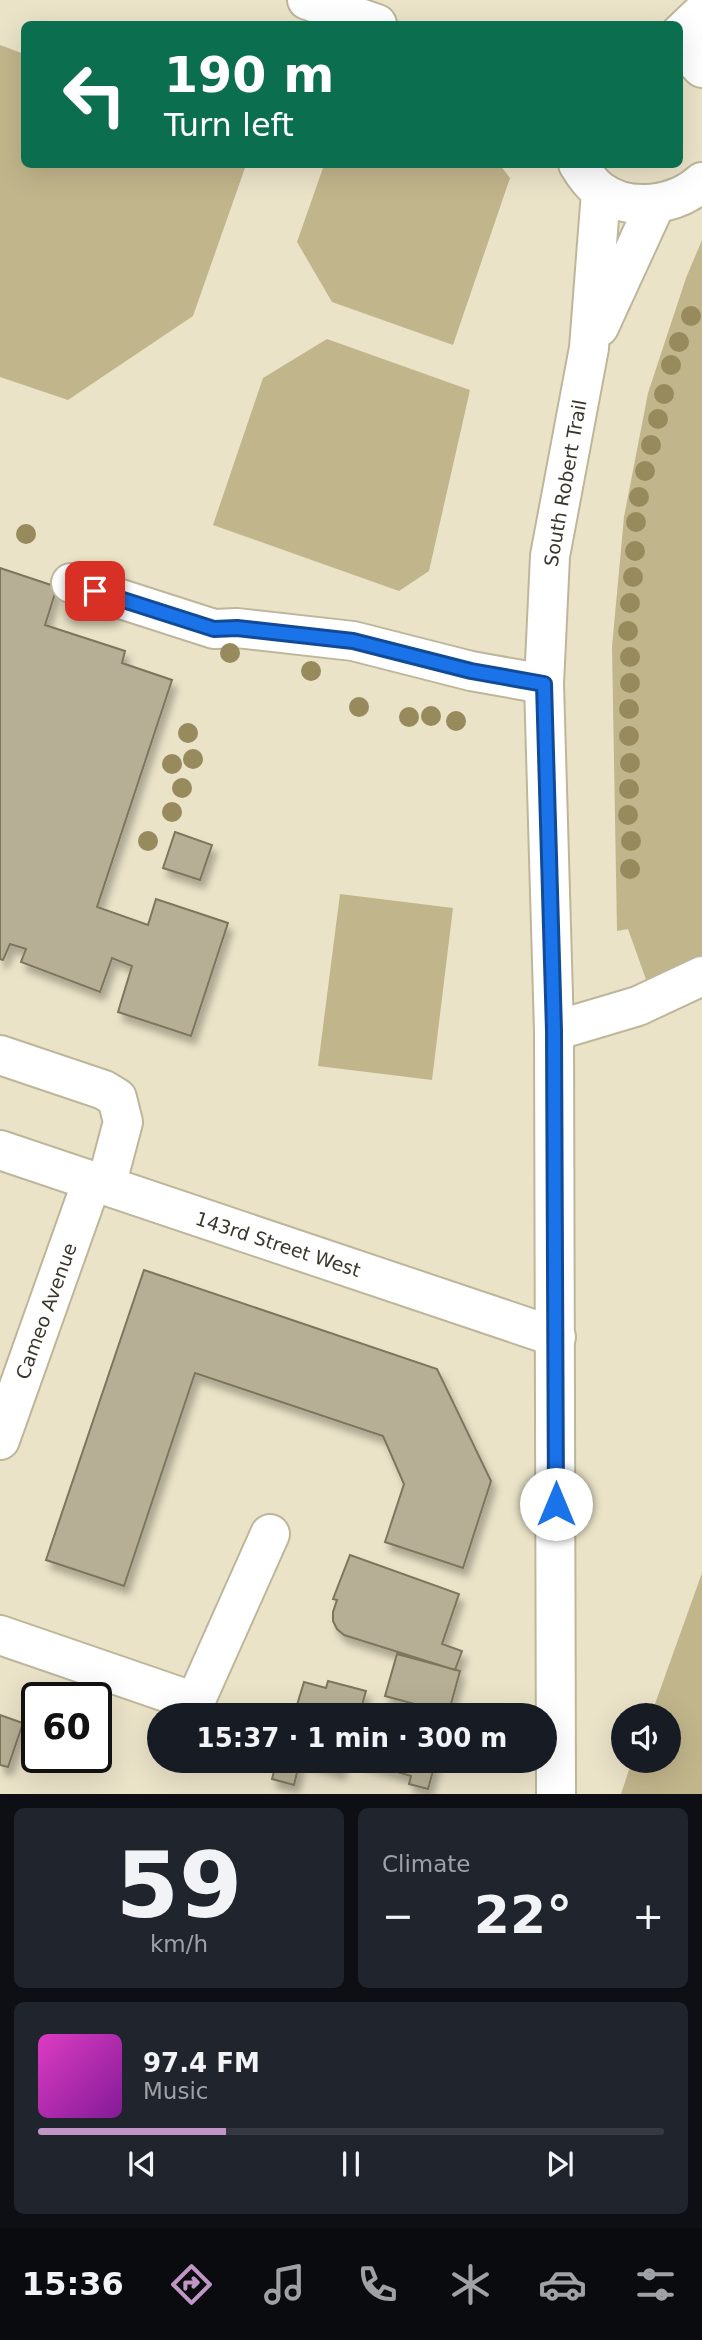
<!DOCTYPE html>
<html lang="en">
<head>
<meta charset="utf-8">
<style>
	body { margin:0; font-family:"DejaVu Sans",sans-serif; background:#20242c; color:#f1f3f6; height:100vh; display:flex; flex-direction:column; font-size:26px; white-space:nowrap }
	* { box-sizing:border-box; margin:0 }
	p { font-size:23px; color:#9ea1a6 }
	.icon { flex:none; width:38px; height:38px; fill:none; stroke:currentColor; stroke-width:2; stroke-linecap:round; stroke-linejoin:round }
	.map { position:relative; height:1794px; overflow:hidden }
	.side { display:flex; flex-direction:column; gap:14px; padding:14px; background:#0d0f14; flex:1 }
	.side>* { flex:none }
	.banner { position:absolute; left:21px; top:21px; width:662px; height:147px; border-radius:10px; box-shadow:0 7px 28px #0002; background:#0b6e4f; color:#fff; overflow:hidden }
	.fabs { position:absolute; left:611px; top:1703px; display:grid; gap:14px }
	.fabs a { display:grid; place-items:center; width:70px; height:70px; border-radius:50%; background:#171b24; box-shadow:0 7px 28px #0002; font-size:35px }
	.speed { position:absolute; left:21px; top:1682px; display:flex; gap:14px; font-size:35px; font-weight:700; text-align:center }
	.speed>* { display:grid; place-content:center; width:91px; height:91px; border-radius:50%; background:#171b24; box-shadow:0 7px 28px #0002; line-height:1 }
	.speed .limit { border:4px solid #111; border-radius:10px; background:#fff; color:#111 }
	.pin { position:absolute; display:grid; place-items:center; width:60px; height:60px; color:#fff; margin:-30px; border-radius:14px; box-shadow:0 4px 10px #0006 }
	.me { position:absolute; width:77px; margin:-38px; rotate:0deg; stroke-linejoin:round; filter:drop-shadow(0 0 5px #0008) }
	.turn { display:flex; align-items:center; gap:24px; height:147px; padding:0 28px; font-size:32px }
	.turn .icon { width:91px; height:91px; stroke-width:2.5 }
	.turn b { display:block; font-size:49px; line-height:60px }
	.big { font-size:52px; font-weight:600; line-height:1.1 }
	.side .card { flex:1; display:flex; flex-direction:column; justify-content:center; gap:10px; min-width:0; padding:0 24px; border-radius:10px; background:#20242c }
	.side .dial { align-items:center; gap:0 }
	.dial b { font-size:91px; line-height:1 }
	.song { display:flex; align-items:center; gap:21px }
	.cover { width:84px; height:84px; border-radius:10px; background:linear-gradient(135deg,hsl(310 70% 55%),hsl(290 70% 35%)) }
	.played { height:7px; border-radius:4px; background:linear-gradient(90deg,#c195c6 30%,#363941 30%) }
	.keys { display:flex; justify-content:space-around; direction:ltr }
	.heat { display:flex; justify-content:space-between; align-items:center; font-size:38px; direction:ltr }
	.side .tiles { flex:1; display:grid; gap:14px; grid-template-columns:1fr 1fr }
	.card:last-child { grid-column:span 2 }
	.trip { position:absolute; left:147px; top:1703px; width:410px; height:70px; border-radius:35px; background:#171b24; box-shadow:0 7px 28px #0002; font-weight:600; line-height:70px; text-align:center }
	.tabs { display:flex; height:112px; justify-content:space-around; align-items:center; background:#090b0e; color:#9ea1a6 }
	.tabs .icon { width:49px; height:49px }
	.tabs .on { color:#c195c6 }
	.tabs b { font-size:32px; color:#f1f3f6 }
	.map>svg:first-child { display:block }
	.green { fill:#c1b58b }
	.building { fill:#b6af95; stroke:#7d765d; stroke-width:2; filter:url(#shadow) }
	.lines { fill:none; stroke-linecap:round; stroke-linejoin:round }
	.minor-casing { stroke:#bdb69b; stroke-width:42 }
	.major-casing { stroke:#bdb69b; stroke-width:42 }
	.minor { stroke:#fff; stroke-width:38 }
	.major { stroke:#fff; stroke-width:38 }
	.tree { fill:#978b5d }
	.route-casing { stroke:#114b97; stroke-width:18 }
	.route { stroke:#1a73e8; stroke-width:12 }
	.labels { text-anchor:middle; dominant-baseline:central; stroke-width:7; stroke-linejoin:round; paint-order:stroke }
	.street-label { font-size:19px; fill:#39362c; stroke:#fff }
</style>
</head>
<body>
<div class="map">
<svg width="702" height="1794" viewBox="0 0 702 1794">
	<defs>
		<filter id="shadow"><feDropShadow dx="4.5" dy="8" stdDeviation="3.5" flood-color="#0004"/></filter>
	</defs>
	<rect width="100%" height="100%" fill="#ebe3c8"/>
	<path class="green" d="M 0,45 L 24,54 L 24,164 L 246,165 L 193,316 L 68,400 L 0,377 Z
		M 324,165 L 500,165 L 510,178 L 453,345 L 332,302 L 297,242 Z
		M 702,240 L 702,976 L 653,999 L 628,929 L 617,931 L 612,647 L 624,517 L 648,393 L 686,278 Z
		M 327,339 L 470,390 L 429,571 L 399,591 L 213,525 L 263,378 Z
		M 340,894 L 453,908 L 432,1080 L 318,1066 Z
		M 702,1573 L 702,1794 L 621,1794 L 632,1761 L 668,1760 L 668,1715 L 651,1715 Z"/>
	<path class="building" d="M 0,568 L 57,587 L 45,625 L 125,651 L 122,663 L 172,680 L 97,907 L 148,925 L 156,899 L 228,923 L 191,1036 L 118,1012 L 132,966 L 112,958 L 100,992 L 21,962 L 26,949 L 10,944 L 3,960 L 0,959 Z
		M 175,832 L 212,845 L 200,880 L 163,868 Z
		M 144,1270 L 437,1369 L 491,1481 L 463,1568 L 385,1542 L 404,1484 L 383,1436 L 195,1373 L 124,1586 L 46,1560 Z
		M 350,1555 L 459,1594 L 442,1644 L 462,1651 L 455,1670 L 344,1635 L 337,1629 L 333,1621 L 333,1612 L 337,1600 L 333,1599 Z
		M 397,1654 L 460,1671 L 448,1715 L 431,1715 L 433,1709 L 385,1696 Z
		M 328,1681 L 366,1691 L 362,1705 L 398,1715 L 294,1715 L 304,1682 L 326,1688 Z
		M 0,1715 L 23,1723 L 8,1767 L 0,1765 Z
		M 277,1760 L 300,1760 L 294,1785 L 272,1779 Z
		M 304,1760 L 343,1760 L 340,1771 Z
		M 356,1760 L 436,1760 L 428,1789 L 409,1784 L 411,1776 Z"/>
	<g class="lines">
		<defs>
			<path id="minor" d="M 307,0 L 377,24
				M 71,583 L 214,629 L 237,628 L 353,641 L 471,671 L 544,684
				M 554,1031 L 638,1006 L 702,976
				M 0,1055 L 104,1090 L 117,1098 L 123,1122 L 106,1186
				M 0,1150 L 556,1337
				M 0,1440 L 92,1181
				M 0,1635 L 195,1702 L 270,1534"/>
			<path id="major" d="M 679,35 L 702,13
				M 679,52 L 689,54 L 702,68
				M 578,164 C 584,174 590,183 599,190 C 629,213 676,206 702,182
				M 599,327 L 656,203
				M 556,1794 L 554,1031 L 544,684 L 550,556 L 589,348 L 601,192"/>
		</defs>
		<use href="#minor" class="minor-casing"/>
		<use href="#major" class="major-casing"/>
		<use href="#minor" class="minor"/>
		<use href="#major" class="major"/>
	</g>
	<g class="tree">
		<circle cx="691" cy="316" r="10"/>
		<circle cx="679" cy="342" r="10"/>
		<circle cx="671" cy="365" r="10"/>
		<circle cx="664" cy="394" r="10"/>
		<circle cx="658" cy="419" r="10"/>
		<circle cx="651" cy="445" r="10"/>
		<circle cx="645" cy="471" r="10"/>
		<circle cx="639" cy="497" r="10"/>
		<circle cx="636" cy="522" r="10"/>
		<circle cx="26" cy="534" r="10"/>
		<circle cx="635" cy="551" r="10"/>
		<circle cx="633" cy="577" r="10"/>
		<circle cx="630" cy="603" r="10"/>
		<circle cx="628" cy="631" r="10"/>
		<circle cx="230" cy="653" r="10"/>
		<circle cx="630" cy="657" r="10"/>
		<circle cx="311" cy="671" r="10"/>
		<circle cx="630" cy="683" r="10"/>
		<circle cx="359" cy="707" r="10"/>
		<circle cx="629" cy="709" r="10"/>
		<circle cx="431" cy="716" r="10"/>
		<circle cx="409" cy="717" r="10"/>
		<circle cx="456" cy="721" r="10"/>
		<circle cx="188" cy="733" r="10"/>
		<circle cx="629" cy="736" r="10"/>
		<circle cx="193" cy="759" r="10"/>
		<circle cx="630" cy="763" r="10"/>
		<circle cx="172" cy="764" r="10"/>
		<circle cx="182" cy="788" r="10"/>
		<circle cx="629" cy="789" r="10"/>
		<circle cx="172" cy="812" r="10"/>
		<circle cx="628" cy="815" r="10"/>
		<circle cx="148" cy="841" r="10"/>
		<circle cx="631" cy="841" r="10"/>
		<circle cx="630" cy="869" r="10"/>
	</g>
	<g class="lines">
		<defs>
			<path id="route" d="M 95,591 L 214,629 L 237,628 L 353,641 L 471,671 L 544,684 L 554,1031 L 556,1504"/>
		</defs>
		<use href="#route" class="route-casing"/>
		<use href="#route" class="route"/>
	</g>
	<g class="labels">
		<g class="street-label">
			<text transform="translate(565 483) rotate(-80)">South Robert Trail</text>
			<text transform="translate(278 1244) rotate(18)">143rd Street West</text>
			<text transform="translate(46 1311) rotate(-70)">Cameo Avenue</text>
		</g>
	</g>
</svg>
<div class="fabs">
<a><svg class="icon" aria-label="sound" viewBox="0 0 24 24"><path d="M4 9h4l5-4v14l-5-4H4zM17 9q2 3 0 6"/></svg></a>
</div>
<div class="speed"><div class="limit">60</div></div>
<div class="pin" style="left:95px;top:591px;background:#d93025"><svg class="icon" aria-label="arrive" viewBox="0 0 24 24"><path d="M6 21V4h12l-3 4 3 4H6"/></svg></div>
<svg class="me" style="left:556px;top:1504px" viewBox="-20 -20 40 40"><circle r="19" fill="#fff"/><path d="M0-13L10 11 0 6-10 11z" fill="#1a73e8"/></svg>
<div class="trip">15:37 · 1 min · 300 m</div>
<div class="banner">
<div class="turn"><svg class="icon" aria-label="left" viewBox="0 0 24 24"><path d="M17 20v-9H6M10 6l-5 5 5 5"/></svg><div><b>190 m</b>Turn left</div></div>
</div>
</div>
<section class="side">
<div class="tiles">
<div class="card dial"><b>59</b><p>km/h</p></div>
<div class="card"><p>Climate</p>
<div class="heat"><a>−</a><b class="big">22°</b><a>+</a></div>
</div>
<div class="card">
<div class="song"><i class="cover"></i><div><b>97.4 FM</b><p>Music</p></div></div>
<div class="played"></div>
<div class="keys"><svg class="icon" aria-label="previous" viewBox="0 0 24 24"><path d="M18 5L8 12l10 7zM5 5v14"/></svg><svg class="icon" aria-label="pause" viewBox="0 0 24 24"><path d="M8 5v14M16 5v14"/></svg><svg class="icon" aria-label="next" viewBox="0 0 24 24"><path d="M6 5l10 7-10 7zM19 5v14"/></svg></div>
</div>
</div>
</section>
<nav class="tabs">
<b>15:36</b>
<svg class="icon on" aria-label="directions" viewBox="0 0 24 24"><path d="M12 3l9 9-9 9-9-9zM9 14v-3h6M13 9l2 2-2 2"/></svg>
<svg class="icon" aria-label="music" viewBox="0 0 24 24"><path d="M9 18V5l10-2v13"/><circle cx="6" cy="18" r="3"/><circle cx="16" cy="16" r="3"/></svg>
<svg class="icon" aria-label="phone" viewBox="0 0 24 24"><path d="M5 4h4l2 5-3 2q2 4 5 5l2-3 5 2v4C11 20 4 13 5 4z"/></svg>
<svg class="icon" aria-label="climate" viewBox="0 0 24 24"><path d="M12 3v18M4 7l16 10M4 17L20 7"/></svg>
<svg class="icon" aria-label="car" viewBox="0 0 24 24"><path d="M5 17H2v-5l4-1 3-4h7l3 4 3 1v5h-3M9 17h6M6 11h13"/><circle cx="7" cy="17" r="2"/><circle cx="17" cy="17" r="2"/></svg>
<svg class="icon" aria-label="filters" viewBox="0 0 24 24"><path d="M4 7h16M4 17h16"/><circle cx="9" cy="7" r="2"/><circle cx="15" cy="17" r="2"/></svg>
</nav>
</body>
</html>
